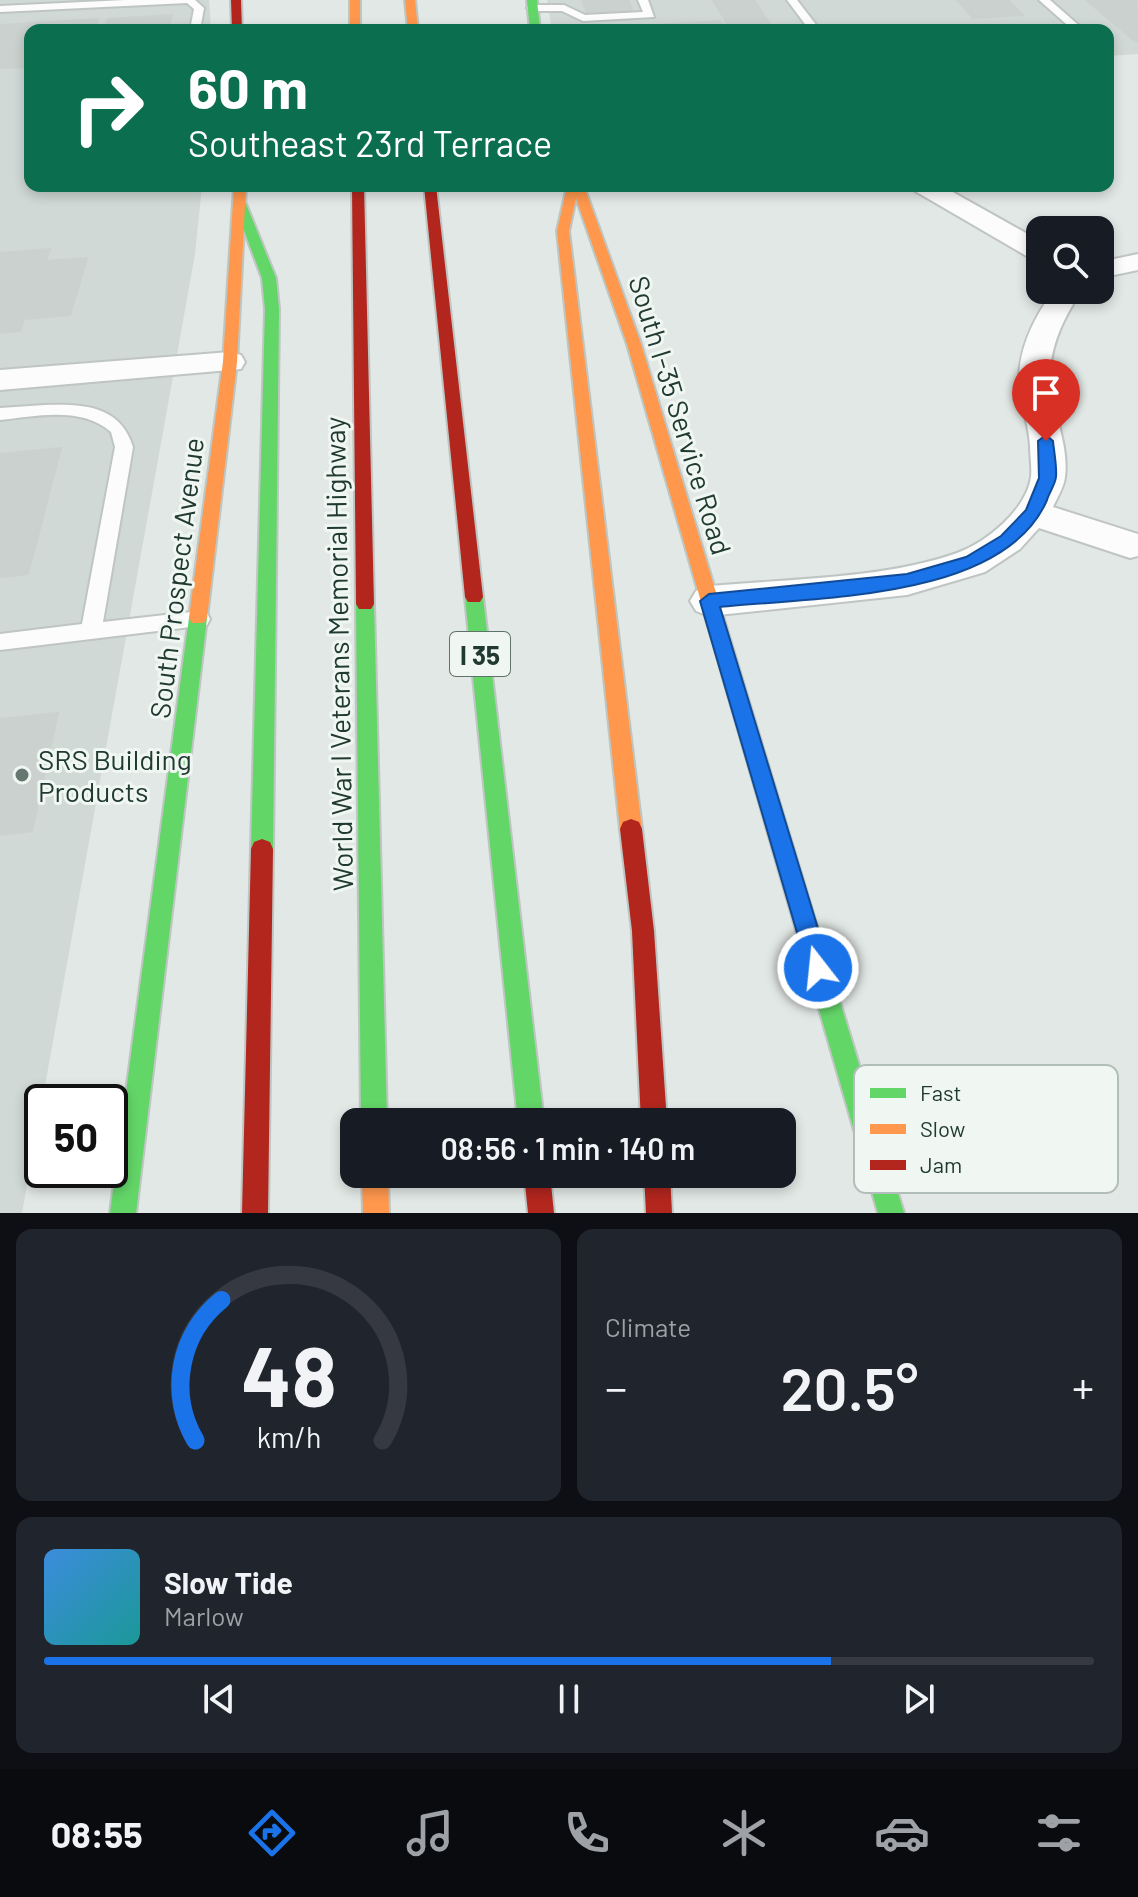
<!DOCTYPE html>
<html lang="en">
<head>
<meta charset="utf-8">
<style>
	body { margin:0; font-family:Barlow,sans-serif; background:#20242c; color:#f1f3f6; height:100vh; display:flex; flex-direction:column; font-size:30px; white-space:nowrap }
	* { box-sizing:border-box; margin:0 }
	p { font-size:26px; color:#9ea1a6 }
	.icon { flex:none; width:44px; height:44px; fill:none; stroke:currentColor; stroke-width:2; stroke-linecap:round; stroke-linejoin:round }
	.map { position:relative; height:1213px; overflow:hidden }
	.details { display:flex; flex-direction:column; gap:16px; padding:16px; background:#0d0f14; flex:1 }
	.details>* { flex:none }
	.guide { position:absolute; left:24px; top:24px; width:1090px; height:168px; border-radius:16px; box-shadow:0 4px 12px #0003; background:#0b6e4f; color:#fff; overflow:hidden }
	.buttons { position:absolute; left:1026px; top:216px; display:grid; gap:16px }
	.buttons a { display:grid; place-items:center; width:88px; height:88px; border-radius:16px; background:#171b24; box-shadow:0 4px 12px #0003; font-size:40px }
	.speed { position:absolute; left:24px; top:1084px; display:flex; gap:16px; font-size:40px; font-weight:700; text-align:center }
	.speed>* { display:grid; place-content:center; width:104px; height:104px; border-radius:50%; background:#171b24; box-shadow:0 4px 12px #0003; line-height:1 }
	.speed .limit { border:4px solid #111; border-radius:12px; background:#fff; color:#111 }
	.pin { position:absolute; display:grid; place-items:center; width:68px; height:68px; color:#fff; margin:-82px -34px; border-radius:50% 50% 50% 0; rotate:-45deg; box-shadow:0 0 8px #0007 }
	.pin .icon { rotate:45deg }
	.me { position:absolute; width:88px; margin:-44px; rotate:344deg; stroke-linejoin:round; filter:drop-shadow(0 0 6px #0008) }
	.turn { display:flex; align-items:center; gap:28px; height:168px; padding:0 32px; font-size:36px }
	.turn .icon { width:104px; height:104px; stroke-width:2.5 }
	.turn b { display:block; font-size:56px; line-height:68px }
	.big { font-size:60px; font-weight:600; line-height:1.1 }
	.details .widget { flex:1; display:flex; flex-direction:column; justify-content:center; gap:12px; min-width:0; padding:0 28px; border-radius:16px; background:#20242c }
	.details .dial { align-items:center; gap:0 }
	.dial svg { height:208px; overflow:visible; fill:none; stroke:#363941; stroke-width:7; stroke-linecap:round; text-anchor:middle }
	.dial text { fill:#f1f3f6; stroke:none }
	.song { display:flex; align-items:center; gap:24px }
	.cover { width:96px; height:96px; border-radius:12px; background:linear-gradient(135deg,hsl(210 70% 55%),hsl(180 70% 35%)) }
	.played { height:8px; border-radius:4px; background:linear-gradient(90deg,#1a73e8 75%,#363941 75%) }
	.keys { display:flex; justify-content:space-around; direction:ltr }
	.heat { display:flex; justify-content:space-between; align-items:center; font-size:44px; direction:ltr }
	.details .tiles { flex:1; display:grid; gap:16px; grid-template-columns:1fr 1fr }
	.widget:last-child { grid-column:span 2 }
	.trip { position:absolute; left:340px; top:1108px; width:456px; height:80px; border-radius:16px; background:#171b24; box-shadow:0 4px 12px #0003; font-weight:600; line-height:80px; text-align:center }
	.menu { display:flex; height:128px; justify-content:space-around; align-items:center; background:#090b0e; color:#9ea1a6 }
	.menu .icon { width:56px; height:56px }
	.menu .selected { color:#1a73e8 }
	.menu b { font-size:36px; color:#f1f3f6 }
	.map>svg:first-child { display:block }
	.built { fill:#d0d9d5 }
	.building { fill:#cbd1ce; stroke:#cbd1ce; stroke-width:2 }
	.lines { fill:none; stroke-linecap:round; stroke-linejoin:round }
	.lane-casing { stroke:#bfc5c2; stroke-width:4 }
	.street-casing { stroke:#bfc5c2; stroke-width:4 }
	.fast-casing { stroke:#bec6c2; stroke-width:4 }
	.slow-casing { stroke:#bec6c2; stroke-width:4 }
	.jam-casing { stroke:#bec6c2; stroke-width:4 }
	.lane { fill:#fbfcfb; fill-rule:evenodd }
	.street { fill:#fbfcfb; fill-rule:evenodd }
	.fast { fill:#63d668; fill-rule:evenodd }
	.slow { fill:#ff974d; fill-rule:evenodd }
	.jam { fill:#b3261e; fill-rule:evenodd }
	.route { fill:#1a73e8; stroke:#114b97; stroke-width:2 }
	.poi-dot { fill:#657770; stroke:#f0f7f3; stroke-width:3 }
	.labels { text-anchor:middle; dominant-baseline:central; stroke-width:6; stroke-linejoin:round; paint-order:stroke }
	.shield { fill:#f0f7f3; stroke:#5f736b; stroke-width:2 }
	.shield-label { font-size:26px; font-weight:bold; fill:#213a31 }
	.street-label { font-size:28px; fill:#213a31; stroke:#f0f7f3 }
	.poi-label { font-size:28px; fill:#213a31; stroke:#f0f7f3; text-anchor:start }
	.key { fill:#f0f7f3; stroke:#b2beb9; stroke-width:2 }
	.key-label { font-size:22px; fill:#213a31 }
</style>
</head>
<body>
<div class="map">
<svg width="1138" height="1213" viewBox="0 0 1138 1213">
	<rect width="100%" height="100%" fill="#e2e8e5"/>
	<path class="built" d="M 0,0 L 209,0 L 211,30 L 30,30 L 30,186 L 202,186 L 195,254 L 180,338 L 22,1213 L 0,1213 Z
		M 547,0 L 1138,0 L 1138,54 L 1108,56 L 1108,30 L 552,30 Z"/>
	<path class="building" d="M 582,0 L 628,0 L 633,12 L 588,15 Z
		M 713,0 L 754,0 L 774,30 L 731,30 Z
		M 957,0 L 1008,0 L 1023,15 L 973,18 Z
		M 1086,0 L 1136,0 L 1138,41 L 1135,41 Z
		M 172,15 L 168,30 L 104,30 L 108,19 Z
		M 98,19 L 94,30 L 30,30 L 30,67 L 0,68 L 0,25 Z
		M 720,21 L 725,30 L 575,30 Z
		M 50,249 L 46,261 L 87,258 L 70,315 L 24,319 L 20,331 L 0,333 L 0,253 Z
		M 61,448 L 28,574 L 0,577 L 0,454 Z
		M 58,713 L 32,831 L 0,835 L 0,719 Z"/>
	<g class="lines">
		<defs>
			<path id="lane" d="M 125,0 L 195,0 L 204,8 L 200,30 L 190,30 L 194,9 L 187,3 L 0,12 L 0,6 Z
				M 638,0 L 648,0 L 654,17 L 583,21 L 562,11 L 532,11 L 527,8 L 532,5 L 564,5 L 585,15 L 643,12 Z
				M 787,0 L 797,0 L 817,26 L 816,28 L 808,28 Z
				M 1039,0 L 1050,0 L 1084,30 L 1073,30 Z
				M 45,405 C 83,404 120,405 133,447 L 103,622 L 200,611 L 207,613 L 210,619 L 207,625 L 0,650 L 0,634 L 82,624 L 115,447 L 111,432 C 82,406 36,416 0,420 L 0,408 Z"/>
			<path id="street" d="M 911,186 L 942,186 L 1040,241 L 1040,260 L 1030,258 L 915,191 Z
				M 1138,254 L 1138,270 L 1100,278 L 1100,262 Z
				M 1054,290 L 1082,290 C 1062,320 1046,353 1051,390 C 1055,418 1069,448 1065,477 C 1064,487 1057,498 1053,507 L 1138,534 L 1138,556 L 1130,558 L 1039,528 L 1020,549 L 985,572 L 907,595 L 709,616 L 696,611 L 690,601 L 696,591 L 709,586 C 787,579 884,579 957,553 C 987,542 1026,510 1031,477 C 1032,467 1030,456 1030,446 C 1029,428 1023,410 1020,392 C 1015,354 1033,319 1054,290 Z
				M 230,352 L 241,355 L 245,362 L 241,369 L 0,390 L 0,370 Z"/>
			<path id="fast" d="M 527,0 L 537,0 L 540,30 L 530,30 Z
				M 240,200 L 246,204 L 276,278 L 279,309 L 273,849 L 270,856 L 262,859 L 254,856 L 251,849 L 265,309 L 262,278 L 234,204 Z
				M 474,590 L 480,592 L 483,597 L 544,1122 L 518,1122 L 465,597 L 468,592 Z
				M 365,597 L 371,599 L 374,604 L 387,1122 L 361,1122 L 356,604 L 359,599 Z
				M 198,611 L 204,613 L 207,618 L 136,1213 L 110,1213 L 189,618 L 192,613 Z
				M 717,619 L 723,621 L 726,626 L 904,1213 L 878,1213 L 708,626 L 711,621 Z"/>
			<path id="slow" d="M 350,0 L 360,0 L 360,30 L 350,30 Z
				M 405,0 L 415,0 L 418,30 L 408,30 Z
				M 234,186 L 246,186 L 237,362 L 207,618 L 204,623 L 192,623 L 189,618 L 223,362 Z
				M 567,186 L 584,186 L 641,344 L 726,626 L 723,631 L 711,631 L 708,626 L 627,344 L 576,198 L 569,231 L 642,829 L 639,836 L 631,839 L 623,836 L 620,829 L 557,231 Z
				M 362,1174 L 388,1174 L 389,1213 L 363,1213 Z"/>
			<path id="jam" d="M 231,0 L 241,0 L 242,30 L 232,30 Z
				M 352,186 L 364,186 L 374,604 L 371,609 L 359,609 L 356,604 Z
				M 424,186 L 436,186 L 483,597 L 480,602 L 468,602 L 465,597 Z
				M 631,819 L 639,822 L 642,829 L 654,931 L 667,1122 L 641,1122 L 632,931 L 620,829 L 623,822 Z
				M 262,839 L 270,842 L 273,849 L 268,1213 L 242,1213 L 251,849 L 254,842 Z
				M 524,1174 L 550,1174 L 554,1213 L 528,1213 Z
				M 644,1174 L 670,1174 L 672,1213 L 646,1213 Z"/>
		</defs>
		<use href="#lane" class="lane-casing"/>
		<use href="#street" class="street-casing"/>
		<use href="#fast" class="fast-casing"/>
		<use href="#slow" class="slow-casing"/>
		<use href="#jam" class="jam-casing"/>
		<use href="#lane" class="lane"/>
		<use href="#street" class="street"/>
		<use href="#fast" class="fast"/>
		<use href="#slow" class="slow"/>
		<use href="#jam" class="jam"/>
	</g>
	<path class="route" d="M 1046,435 L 1053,441 C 1054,452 1057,466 1056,477 C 1055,485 1049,493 1047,500 C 1004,601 813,597 720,607 L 830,968 L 826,977 L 818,980 L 810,977 L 700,601 L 709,594 L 907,574 L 966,557 L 1001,536 L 1026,510 L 1039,478 L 1038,441 Z"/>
	<circle class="poi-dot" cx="22" cy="775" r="8"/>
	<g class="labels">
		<rect class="shield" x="450" y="632" width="60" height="44" rx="6"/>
		<g class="shield-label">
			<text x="480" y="654">I 35</text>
		</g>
		<g class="street-label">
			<text transform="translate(681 415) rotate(73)">South I-35 Service Road</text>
			<text transform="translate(176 578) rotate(-83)">South Prospect Avenue</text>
			<text transform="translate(338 654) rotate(-91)">World War I Veterans Memorial Highway</text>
		</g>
		<g class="poi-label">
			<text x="38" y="759">SRS Building<tspan x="38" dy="32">Products</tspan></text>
		</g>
	</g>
	<rect x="854" y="1065" width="264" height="128" rx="12" class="key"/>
	<rect x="870" y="1088" width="36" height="10" fill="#63d668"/>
	<rect x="870" y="1124" width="36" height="10" fill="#ff974d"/>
	<rect x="870" y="1160" width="36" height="10" fill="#b3261e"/>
	<g class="key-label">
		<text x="920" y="1101">Fast</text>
		<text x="920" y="1137">Slow</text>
		<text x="920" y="1173">Jam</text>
	</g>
</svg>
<div class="buttons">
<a><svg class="icon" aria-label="search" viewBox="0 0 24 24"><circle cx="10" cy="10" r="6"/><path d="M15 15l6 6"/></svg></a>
</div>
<div class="speed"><div class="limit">50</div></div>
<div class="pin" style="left:1046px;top:441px;background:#d93025"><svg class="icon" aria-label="arrive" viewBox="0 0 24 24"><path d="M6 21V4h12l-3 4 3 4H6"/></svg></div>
<svg class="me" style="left:818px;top:968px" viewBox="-20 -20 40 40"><circle r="17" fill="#1a73e8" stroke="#fff" stroke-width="3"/><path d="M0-11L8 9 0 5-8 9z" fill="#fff"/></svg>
<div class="trip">08:56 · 1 min · 140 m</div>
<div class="guide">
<div class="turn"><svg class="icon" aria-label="right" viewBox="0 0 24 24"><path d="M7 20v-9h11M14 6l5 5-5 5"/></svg><div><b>60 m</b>Southeast 23rd Terrace</div></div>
</div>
</div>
<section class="details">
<div class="tiles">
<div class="widget dial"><svg viewBox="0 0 100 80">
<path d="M14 69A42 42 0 1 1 86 69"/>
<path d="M14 69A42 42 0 0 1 24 15" stroke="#1a73e8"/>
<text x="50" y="56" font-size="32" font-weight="700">48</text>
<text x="50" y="72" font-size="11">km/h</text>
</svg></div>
<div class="widget"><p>Climate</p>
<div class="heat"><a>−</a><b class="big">20.5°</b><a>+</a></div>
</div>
<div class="widget">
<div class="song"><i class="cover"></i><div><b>Slow Tide</b><p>Marlow</p></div></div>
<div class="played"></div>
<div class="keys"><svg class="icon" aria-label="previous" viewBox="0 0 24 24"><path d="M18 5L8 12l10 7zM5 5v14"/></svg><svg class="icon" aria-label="pause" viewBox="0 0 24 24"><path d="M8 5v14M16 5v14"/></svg><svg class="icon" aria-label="next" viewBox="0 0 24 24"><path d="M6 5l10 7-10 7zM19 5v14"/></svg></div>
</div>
</div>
</section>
<nav class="menu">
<b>08:55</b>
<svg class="icon selected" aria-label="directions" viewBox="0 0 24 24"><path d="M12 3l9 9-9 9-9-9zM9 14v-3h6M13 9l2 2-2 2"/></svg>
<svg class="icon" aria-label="music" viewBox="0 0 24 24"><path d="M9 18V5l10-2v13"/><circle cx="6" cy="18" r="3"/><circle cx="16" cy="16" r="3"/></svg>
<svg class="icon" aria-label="phone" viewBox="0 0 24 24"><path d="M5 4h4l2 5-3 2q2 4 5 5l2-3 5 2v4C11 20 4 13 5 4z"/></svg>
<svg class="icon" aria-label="climate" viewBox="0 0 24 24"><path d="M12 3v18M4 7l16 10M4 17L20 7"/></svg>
<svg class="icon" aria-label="car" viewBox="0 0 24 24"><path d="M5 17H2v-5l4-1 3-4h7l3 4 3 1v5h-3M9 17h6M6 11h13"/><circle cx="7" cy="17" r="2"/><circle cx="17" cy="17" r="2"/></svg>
<svg class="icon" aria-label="filters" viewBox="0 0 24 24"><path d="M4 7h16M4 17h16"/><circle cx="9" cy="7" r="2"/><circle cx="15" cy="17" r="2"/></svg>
</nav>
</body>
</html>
